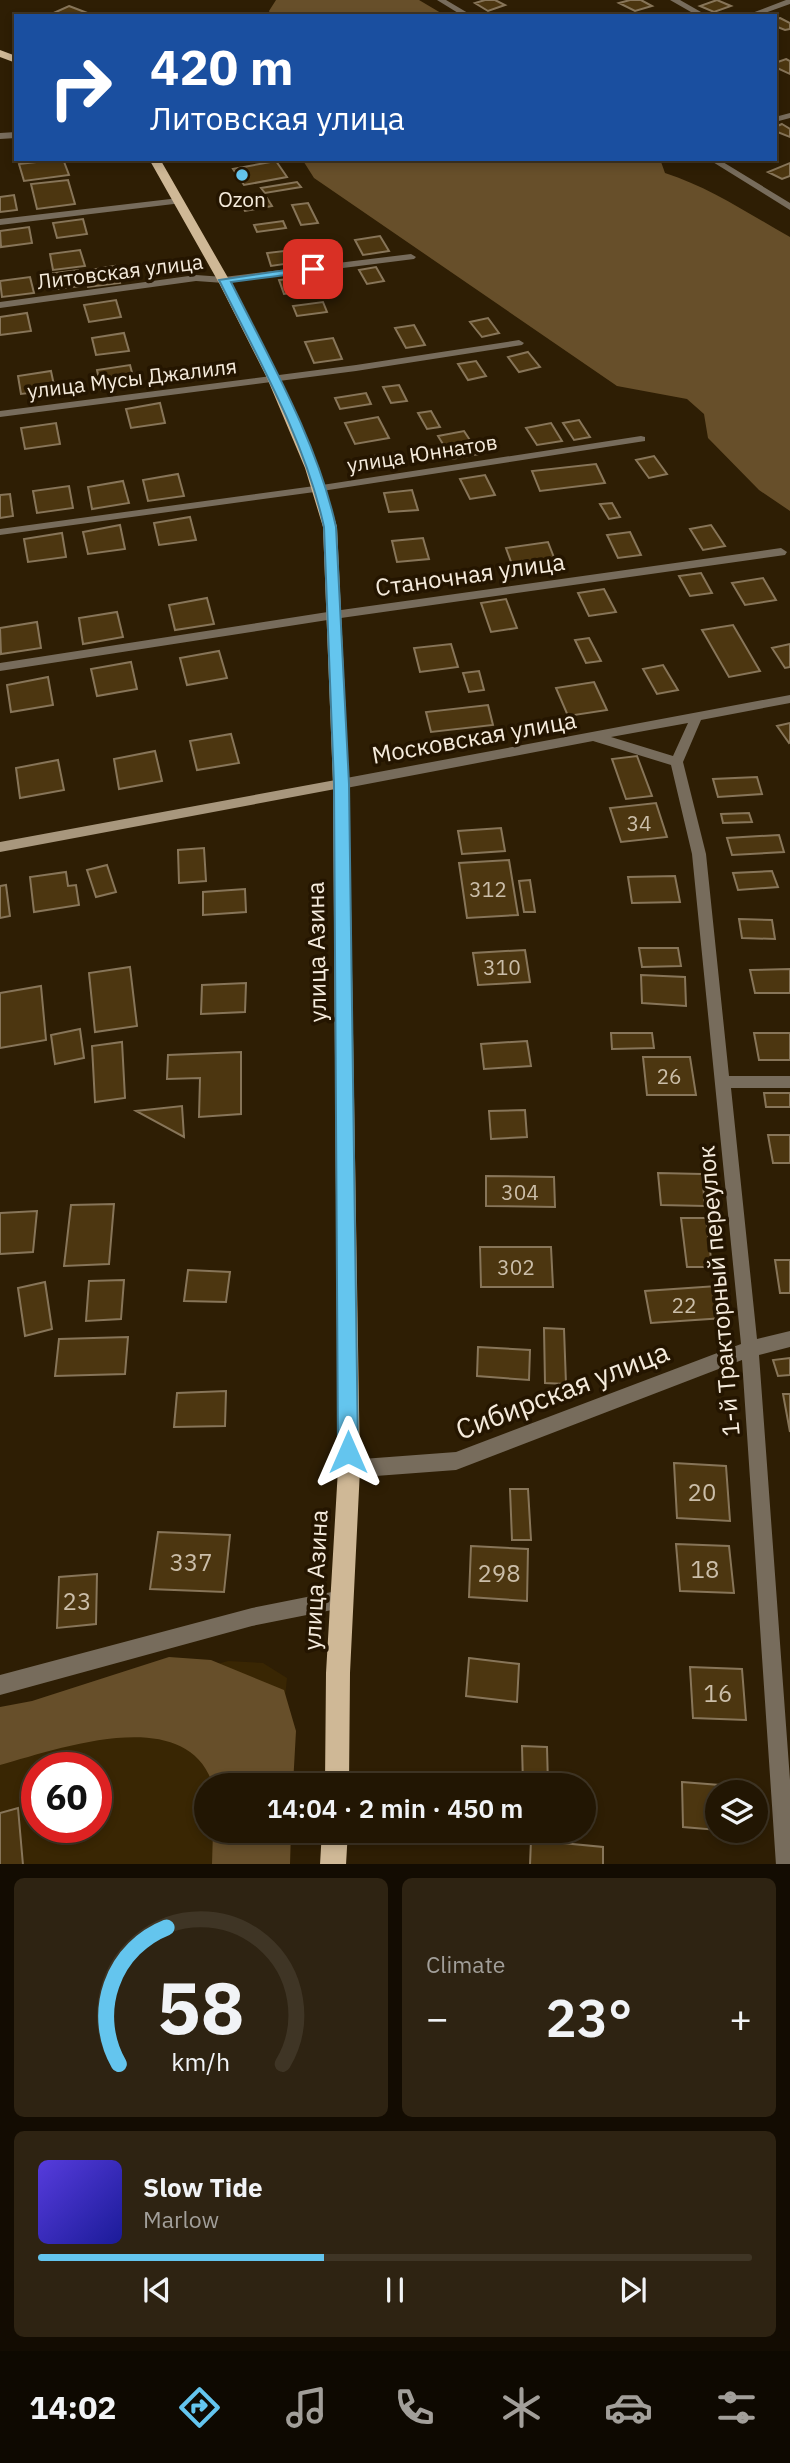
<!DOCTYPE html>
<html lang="en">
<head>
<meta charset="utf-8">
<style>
	body { margin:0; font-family:"IBM Plex Sans",sans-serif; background:#2e2312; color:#f1f3f6; height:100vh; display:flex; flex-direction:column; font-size:26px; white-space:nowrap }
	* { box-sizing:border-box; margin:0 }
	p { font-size:23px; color:#a29f9a }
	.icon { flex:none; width:38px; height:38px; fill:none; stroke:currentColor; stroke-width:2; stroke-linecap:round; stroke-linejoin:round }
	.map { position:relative; height:1864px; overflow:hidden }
	.details { display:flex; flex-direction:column; gap:14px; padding:14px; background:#130c02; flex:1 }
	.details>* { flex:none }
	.guide { position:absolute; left:14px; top:14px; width:763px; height:147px; border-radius:0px; box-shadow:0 4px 10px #0003,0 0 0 2px #3f3525; background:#1a4fa0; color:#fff; overflow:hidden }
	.controls { position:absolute; left:705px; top:1780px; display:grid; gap:14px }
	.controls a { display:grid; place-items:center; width:63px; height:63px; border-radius:50%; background:#221603; box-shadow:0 4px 10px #0003,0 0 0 2px #3f3525; font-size:35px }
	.speed { position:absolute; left:21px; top:1752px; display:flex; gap:14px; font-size:35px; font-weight:700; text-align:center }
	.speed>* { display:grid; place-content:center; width:91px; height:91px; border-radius:50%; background:#221603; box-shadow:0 4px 10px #0003,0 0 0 2px #3f3525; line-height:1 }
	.speed .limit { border:10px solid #d22; background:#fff; color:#111 }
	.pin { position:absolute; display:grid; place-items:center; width:60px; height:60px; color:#fff; margin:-30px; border-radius:14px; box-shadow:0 4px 10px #0006 }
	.me { position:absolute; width:77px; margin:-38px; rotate:0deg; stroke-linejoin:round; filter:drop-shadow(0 0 5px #0008) }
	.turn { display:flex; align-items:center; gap:24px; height:147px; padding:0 21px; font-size:32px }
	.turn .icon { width:91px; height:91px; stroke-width:2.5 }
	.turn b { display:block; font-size:49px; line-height:60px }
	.big { font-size:52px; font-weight:600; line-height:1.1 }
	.details .tile { flex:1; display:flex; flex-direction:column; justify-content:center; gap:10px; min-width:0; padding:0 24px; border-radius:10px; background:#2e2312 }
	.details .dial { align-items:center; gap:0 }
	.dial svg { height:182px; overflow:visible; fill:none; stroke:#3f3525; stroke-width:7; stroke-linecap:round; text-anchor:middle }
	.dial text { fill:#f1f3f6; stroke:none }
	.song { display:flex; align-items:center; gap:21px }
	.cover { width:84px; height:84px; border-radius:10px; background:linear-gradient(135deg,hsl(250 70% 55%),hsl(240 70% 35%)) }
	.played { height:7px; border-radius:4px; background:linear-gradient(90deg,#64c5ee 40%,#3f3525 40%) }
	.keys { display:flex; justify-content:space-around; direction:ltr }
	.heat { display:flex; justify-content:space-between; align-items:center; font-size:38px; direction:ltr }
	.details .tiles { flex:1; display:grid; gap:14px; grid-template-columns:1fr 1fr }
	.tile:last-child { grid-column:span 2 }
	.trip { position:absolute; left:194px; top:1773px; width:402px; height:70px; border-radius:35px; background:#221603; box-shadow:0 4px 10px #0003,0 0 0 2px #3f3525; font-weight:600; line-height:70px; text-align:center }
	.tabs { display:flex; height:112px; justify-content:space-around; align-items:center; background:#0e0901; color:#a29f9a }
	.tabs .icon { width:49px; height:49px }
	.tabs .active { color:#64c5ee }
	.tabs b { font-size:32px; color:#f1f3f6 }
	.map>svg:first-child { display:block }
	.built { fill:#392603; fill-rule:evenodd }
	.forest { fill:#674f2a }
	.building { fill:#4c3610; stroke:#877559; stroke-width:2 }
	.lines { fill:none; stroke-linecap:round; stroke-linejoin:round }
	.street { fill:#776c5c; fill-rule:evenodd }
	.secondary { fill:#a8977d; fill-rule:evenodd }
	.primary { fill:#cfb896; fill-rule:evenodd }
	.route { fill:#64c5ee; stroke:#41809b; stroke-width:2 }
	.poi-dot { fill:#64c5ee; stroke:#241500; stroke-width:2.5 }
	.labels { text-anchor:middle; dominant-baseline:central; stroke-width:7; stroke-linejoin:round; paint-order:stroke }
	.far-poi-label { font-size:21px; fill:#f5ebdc; stroke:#241500 }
	.far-street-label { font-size:21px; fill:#f5ebdc; stroke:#241500 }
	.number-label { font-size:21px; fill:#cbbea9 }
	.street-label { font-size:24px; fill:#f5ebdc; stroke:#241500 }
	.near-number-label { font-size:24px; fill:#cbbea9 }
	.near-street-label { font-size:28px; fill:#f5ebdc; stroke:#241500 }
</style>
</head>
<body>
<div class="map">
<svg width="790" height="1865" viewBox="0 0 790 1865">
	<rect width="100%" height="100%" fill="#2e1e04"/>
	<path class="built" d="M 228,1661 L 263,1663 L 287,1678 L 276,1785 L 206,1785 L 206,1830 L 272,1831 L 268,1864 L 0,1864 L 0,1749 L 97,1698 ZM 37,1768 L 96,1768 L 96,1827 L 37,1827 Z"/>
	<path class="forest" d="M 276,0 L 419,0 L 446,16 L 271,16 L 269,11 Z
		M 302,159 L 660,159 L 665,173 C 709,187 749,214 790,237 L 790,511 L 759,490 L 708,438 L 704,414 L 687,399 L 617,386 L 314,178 Z
		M 169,1657 L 211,1660 L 284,1690 L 296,1731 L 293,1785 L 213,1785 C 187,1702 58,1749 0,1765 L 0,1707 L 32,1701 Z
		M 213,1831 L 291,1831 L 290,1864 L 212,1864 Z"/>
	<path class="building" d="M 485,0 L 495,0 L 505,5 L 488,11 L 475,3 Z
		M 630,0 L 641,0 L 652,6 L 635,11 L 619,3 Z
		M 717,0 L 731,6 L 714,12 L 700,6 Z
		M 69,6 L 90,14 L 47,16 Z
		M 780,18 L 790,23 L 790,29 L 785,30 L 775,26 L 775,19 Z
		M 786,59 L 790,61 L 790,74 L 775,67 L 775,63 Z
		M 782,124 L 790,129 L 790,137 L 775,131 L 775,127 Z
		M 63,159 L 69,175 L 24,181 L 19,164 Z
		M 276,161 L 287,177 L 244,185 L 233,169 Z
		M 790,163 L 790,176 L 782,179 L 768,172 Z
		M 68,180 L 75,204 L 37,209 L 31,184 Z
		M 297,182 L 301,187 L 265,193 L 261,188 Z
		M 14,195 L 17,210 L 0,212 L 0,197 Z
		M 267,198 L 272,206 L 245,211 L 240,202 Z
		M 308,203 L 318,223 L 301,225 L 292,205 Z
		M 83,219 L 87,234 L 57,238 L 53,223 Z
		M 283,221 L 286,228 L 257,232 L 254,225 Z
		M 29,227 L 32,243 L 1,247 L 0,231 Z
		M 380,236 L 389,251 L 363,255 L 355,240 Z
		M 301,249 L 305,261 L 271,266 L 267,253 Z
		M 80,250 L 85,266 L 53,270 L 50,254 Z
		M 115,266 L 120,283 L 88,287 L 84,271 Z
		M 376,267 L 384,281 L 367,284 L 359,270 Z
		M 78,270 L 82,286 L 50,290 L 47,274 Z
		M 314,276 L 319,290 L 284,294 L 279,280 Z
		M 30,277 L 34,293 L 2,297 L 0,281 Z
		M 116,300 L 121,317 L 89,322 L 84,305 Z
		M 323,302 L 327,312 L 297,316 L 293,306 Z
		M 27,313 L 31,331 L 0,335 L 0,317 Z
		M 488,318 L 499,333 L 482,337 L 470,322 Z
		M 414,325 L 425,345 L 406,348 L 395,328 Z
		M 124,333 L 129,351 L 96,355 L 92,338 Z
		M 333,338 L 342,359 L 314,363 L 305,342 Z
		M 528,352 L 540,367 L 519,372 L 508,357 Z
		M 476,361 L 486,376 L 468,380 L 458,364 Z
		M 130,365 L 135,384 L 101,389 L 97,370 Z
		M 51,371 L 55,390 L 21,394 L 18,376 Z
		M 399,385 L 407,401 L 391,403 L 383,387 Z
		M 366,393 L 371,404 L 340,409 L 335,398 Z
		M 160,403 L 165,423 L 131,428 L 126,409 Z
		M 431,411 L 440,427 L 427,429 L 418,413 Z
		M 378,417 L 389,438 L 355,444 L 345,423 Z
		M 579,420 L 590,437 L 574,440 L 563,423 Z
		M 56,423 L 60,444 L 25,449 L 21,428 Z
		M 551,423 L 562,441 L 537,445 L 526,428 Z
		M 464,431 L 479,454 L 452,459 L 438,436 Z
		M 394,453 L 399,466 L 371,470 L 366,457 Z
		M 654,456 L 667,474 L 649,478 L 636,460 Z
		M 596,464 L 605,483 L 540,491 L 532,471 Z
		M 178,474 L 184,496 L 148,501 L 143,480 Z
		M 485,475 L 495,495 L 470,499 L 460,479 Z
		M 123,481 L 129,503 L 92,509 L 88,487 Z
		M 69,486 L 73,508 L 37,513 L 33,491 Z
		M 412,490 L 418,510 L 389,512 L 384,493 Z
		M 10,494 L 13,516 L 0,518 L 0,495 Z
		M 612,503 L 620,517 L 609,519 L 600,504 Z
		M 190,517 L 196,540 L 159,545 L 154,523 Z
		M 120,525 L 125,549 L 88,554 L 83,532 Z
		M 711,525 L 725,546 L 703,550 L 690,529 Z
		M 630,532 L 641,555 L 618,558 L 607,535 Z
		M 62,533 L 66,557 L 28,562 L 24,539 Z
		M 423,538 L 429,559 L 397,562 L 392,541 Z
		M 548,542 L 558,568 L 515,573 L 506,548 Z
		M 701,573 L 712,593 L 690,596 L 679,576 Z
		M 763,578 L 776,600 L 745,605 L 732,583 Z
		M 604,589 L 616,612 L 589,616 L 578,593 Z
		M 207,598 L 214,624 L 175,630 L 169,605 Z
		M 506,599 L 517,628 L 491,632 L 481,603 Z
		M 117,612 L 123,637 L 83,644 L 79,618 Z
		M 37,622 L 41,648 L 1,654 L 0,628 Z
		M 733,625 L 760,671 L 729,677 L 702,630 Z
		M 589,638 L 601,661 L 586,663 L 575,640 Z
		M 451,644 L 458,667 L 420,672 L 414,648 Z
		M 790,644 L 790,667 L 785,668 L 772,648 Z
		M 219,651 L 227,678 L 187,685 L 180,658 Z
		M 131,662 L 137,689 L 97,696 L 91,669 Z
		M 663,665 L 678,690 L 657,694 L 643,669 Z
		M 479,671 L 484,690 L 469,692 L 463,673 Z
		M 48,677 L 53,705 L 11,712 L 7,685 Z
		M 594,682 L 607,710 L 568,716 L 556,688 Z
		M 488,705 L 493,725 L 431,732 L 426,712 Z
		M 790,723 L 790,742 L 789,743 L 777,726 Z
		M 231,734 L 239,763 L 197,770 L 190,741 Z
		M 155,751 L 162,781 L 119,789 L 114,759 Z
		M 637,756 L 652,796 L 626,799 L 612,759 Z
		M 58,760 L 64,790 L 20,798 L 16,768 Z
		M 757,777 L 762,794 L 718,797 L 713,779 Z
		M 656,803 L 667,837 L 621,842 L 610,808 Z
		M 749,813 L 752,822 L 723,823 L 721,814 Z
		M 501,828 L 505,851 L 462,854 L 458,831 Z
		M 779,835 L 784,852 L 732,855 L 727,838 Z
		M 204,848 L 206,881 L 179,883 L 178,850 Z
		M 509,860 L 518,915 L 467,918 L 459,863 Z
		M 107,865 L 116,892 L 96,897 L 87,870 Z
		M 772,871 L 778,887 L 738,890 L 733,873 Z
		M 66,872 L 68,886 L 76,885 L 79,905 L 34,912 L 30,877 Z
		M 675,876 L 680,902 L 632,903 L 628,877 Z
		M 530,880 L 535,912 L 524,912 L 519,881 Z
		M 6,885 L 10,916 L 0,918 L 0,886 Z
		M 245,889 L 246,912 L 203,915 L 203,892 Z
		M 739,919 L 772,920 L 775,939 L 742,938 Z
		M 639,948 L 678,948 L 681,966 L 642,967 Z
		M 525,950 L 530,982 L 478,985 L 473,953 Z
		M 130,967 L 137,1026 L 95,1032 L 89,973 Z
		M 790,969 L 790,993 L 755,993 L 750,970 Z
		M 641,975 L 685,977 L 686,1006 L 642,1003 Z
		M 246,983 L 245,1012 L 201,1014 L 202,985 Z
		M 41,986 L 46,1040 L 0,1048 L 0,993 Z
		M 80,1029 L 84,1058 L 55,1064 L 51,1035 Z
		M 611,1033 L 652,1033 L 654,1048 L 612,1049 Z
		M 754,1033 L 790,1033 L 790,1060 L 759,1060 Z
		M 527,1041 L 531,1066 L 484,1069 L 481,1044 Z
		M 122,1042 L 125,1098 L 95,1102 L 92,1046 Z
		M 241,1052 L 241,1114 L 199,1117 L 200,1078 L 167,1079 L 168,1055 Z
		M 643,1057 L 690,1057 L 696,1095 L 647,1095 Z
		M 764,1093 L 790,1093 L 790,1107 L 766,1107 Z
		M 182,1106 L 184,1137 L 136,1111 Z
		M 525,1110 L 527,1137 L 491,1139 L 489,1111 Z
		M 768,1135 L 790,1135 L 790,1163 L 773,1163 Z
		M 658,1173 L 702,1174 L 705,1206 L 661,1205 Z
		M 486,1176 L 554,1177 L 555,1207 L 486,1206 Z
		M 114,1204 L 109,1264 L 64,1266 L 71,1205 Z
		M 37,1211 L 33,1252 L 0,1254 L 0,1213 Z
		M 681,1218 L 706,1218 L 712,1267 L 687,1267 Z
		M 480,1247 L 551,1247 L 553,1287 L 481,1287 Z
		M 775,1260 L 790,1260 L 790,1293 L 780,1293 Z
		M 188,1270 L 230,1272 L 226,1302 L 184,1301 Z
		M 124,1280 L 121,1319 L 86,1321 L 89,1281 Z
		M 45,1282 L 52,1329 L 25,1336 L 18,1288 Z
		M 717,1286 L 724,1318 L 651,1323 L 645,1291 Z
		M 544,1328 L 564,1329 L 566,1384 L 545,1383 Z
		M 128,1337 L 125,1374 L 55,1376 L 59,1339 Z
		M 478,1347 L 530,1350 L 529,1380 L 477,1376 Z
		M 790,1358 L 790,1375 L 778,1376 L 773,1360 Z
		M 226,1391 L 225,1426 L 174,1427 L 177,1393 Z
		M 783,1394 L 790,1394 L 790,1432 Z
		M 674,1463 L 726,1466 L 730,1521 L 677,1518 Z
		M 510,1489 L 528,1489 L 531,1540 L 512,1540 Z
		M 158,1532 L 230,1535 L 224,1592 L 150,1589 Z
		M 676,1544 L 729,1546 L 734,1593 L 680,1591 Z
		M 471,1546 L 528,1549 L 527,1601 L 469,1597 Z
		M 97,1574 L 96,1624 L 57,1628 L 59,1577 Z
		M 469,1658 L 519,1664 L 517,1702 L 466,1696 Z
		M 690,1667 L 742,1669 L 746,1720 L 693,1718 Z
		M 522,1746 L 547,1747 L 548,1785 L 523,1785 Z
		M 682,1782 L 745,1787 L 745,1792 L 718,1792 L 718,1830 L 683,1827 Z
		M 18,1808 L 23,1865 L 0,1865 L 0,1813 Z
		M 531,1840 L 603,1847 L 603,1865 L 530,1865 Z"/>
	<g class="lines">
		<path class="street" d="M 437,0 L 446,0 L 473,16 L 463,16 Z
			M 670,0 L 680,0 L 708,16 L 698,16 Z
			M 786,0 L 790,0 L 790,4 L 756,16 L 744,16 Z
			M 790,113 L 790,118 L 775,122 L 775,117 Z
			M 16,132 L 16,138 L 0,139 L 0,133 Z
			M 708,159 L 718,159 L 790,203 L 790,210 Z
			M 179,198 L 182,199 L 182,203 L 0,225 L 0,219 Z
			M 411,254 L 416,257 L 414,259 L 224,283 L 196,281 L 0,308 L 0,302 L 196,275 L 224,277 Z
			M 519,340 L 524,343 L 522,345 L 356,371 L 0,417 L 0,411 L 356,365 Z
			M 641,436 L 645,437 L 645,441 L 322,491 L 0,535 L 0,529 L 322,485 Z
			M 781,548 L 787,552 L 785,555 L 334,619 L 0,671 L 0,663 L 334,611 Z
			M 790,695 L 790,703 L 701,720 L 683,762 L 706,854 L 729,1076 L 790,1076 L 790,1088 L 731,1088 L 757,1339 L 790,1331 L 790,1347 L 759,1355 L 790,1780 L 790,1865 L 776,1865 L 742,1360 L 456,1470 L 349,1478 L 343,1475 L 340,1469 L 343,1463 L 349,1460 L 456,1452 L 741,1344 L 692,854 L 671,765 L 593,741 L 341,789 L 335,784 L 341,779 ZM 688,723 L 673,756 L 611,737 Z
			M 342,1590 L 349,1592 L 351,1599 L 349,1606 L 342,1608 L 252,1626 L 0,1695 L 0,1675 L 252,1608 Z"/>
		<path class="secondary" d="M 341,779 L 346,781 L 347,784 L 346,787 L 0,852 L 0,842 Z"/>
		<path class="primary" d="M 0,50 L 16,56 L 16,63 L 0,57 Z
			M 149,159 L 160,159 L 231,283 L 280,378 L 319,468 L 337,527 L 349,784 L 360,1469 L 350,1673 L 349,1785 L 325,1785 L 326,1673 L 338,1469 L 333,784 L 323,527 L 305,468 L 267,378 L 219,283 Z
			M 322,1830 L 348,1830 L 346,1865 L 320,1865 Z"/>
	</g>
	<path class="route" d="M 313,266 L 318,269 L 317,271 L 231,282 C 270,360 317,441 336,527 L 349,784 L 358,1452 L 356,1459 L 348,1462 L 341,1459 L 338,1452 L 334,784 L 324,527 C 305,440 258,359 219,280 Z"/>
	<circle class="poi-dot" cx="242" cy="175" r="7"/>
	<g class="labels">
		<g class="far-poi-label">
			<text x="242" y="199">Ozon</text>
		</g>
		<g class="far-street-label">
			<text transform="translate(120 271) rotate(-7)">Литовская улица</text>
			<text transform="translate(132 378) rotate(-7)">улица Мусы Джалиля</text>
			<text transform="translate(422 453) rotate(-9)">улица Юннатов</text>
		</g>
		<g class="number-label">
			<text x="639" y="823">34</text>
			<text x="488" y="889">312</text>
			<text x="502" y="967">310</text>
			<text x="669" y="1076">26</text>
			<text x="520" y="1192">304</text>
			<text x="516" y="1267">302</text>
			<text x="684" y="1305">22</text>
		</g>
		<g class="street-label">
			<text transform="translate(470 574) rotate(-8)">Станочная улица</text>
			<text transform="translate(474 737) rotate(-10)">Московская улица</text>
			<text transform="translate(316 952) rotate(-91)">улица Азина</text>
			<text transform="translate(718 1291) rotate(-95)">1-й Тракторный переулок</text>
			<text transform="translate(315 1580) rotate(-87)">улица Азина</text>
		</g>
		<g class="near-number-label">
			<text x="702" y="1492">20</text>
			<text x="191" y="1562">337</text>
			<text x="705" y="1569">18</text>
			<text x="499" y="1573">298</text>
			<text x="77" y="1601">23</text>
			<text x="718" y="1693">16</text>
		</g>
		<g class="near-street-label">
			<text transform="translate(562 1390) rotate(-21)">Сибирская улица</text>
		</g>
	</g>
</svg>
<div class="controls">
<a><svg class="icon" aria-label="layers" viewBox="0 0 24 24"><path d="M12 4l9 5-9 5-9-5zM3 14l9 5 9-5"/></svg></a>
</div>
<div class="speed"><div class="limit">60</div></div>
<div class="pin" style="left:313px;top:269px;background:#d93025"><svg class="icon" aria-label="arrive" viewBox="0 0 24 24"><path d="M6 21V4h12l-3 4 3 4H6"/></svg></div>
<svg class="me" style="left:348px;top:1452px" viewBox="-20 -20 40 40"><path d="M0-17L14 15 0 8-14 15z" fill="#64c5ee" stroke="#fff" stroke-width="4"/></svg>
<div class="trip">14:04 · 2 min · 450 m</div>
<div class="guide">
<div class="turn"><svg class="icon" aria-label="right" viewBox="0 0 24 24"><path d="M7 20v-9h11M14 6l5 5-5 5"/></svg><div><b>420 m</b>Литовская улица</div></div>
</div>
</div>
<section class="details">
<div class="tiles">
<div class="tile dial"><svg viewBox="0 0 100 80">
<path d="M14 69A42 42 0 1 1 86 69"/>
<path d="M14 69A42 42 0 0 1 35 9" stroke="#64c5ee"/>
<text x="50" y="56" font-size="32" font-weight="700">58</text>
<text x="50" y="72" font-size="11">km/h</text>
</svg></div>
<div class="tile"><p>Climate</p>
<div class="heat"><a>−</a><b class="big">23°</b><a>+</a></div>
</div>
<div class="tile">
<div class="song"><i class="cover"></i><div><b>Slow Tide</b><p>Marlow</p></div></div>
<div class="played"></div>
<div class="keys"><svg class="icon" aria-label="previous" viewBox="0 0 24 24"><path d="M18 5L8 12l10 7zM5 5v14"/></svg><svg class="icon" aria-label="pause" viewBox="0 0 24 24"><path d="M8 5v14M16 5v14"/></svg><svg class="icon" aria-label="next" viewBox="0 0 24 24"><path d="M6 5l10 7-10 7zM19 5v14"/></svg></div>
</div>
</div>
</section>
<nav class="tabs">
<b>14:02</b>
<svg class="icon active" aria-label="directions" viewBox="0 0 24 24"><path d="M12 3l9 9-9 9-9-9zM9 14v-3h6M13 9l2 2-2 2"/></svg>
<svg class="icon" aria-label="music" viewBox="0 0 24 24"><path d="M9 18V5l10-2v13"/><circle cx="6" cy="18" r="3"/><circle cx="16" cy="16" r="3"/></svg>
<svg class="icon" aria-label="phone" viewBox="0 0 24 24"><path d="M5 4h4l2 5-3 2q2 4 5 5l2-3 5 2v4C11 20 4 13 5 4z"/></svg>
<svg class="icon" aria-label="climate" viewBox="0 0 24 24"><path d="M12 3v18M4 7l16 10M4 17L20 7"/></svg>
<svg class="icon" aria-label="car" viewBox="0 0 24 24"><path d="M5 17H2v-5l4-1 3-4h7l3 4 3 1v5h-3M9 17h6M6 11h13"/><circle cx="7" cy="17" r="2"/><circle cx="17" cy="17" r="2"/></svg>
<svg class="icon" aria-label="filters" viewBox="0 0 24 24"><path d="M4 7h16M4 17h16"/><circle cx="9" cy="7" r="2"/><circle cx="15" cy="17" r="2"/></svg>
</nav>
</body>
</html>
